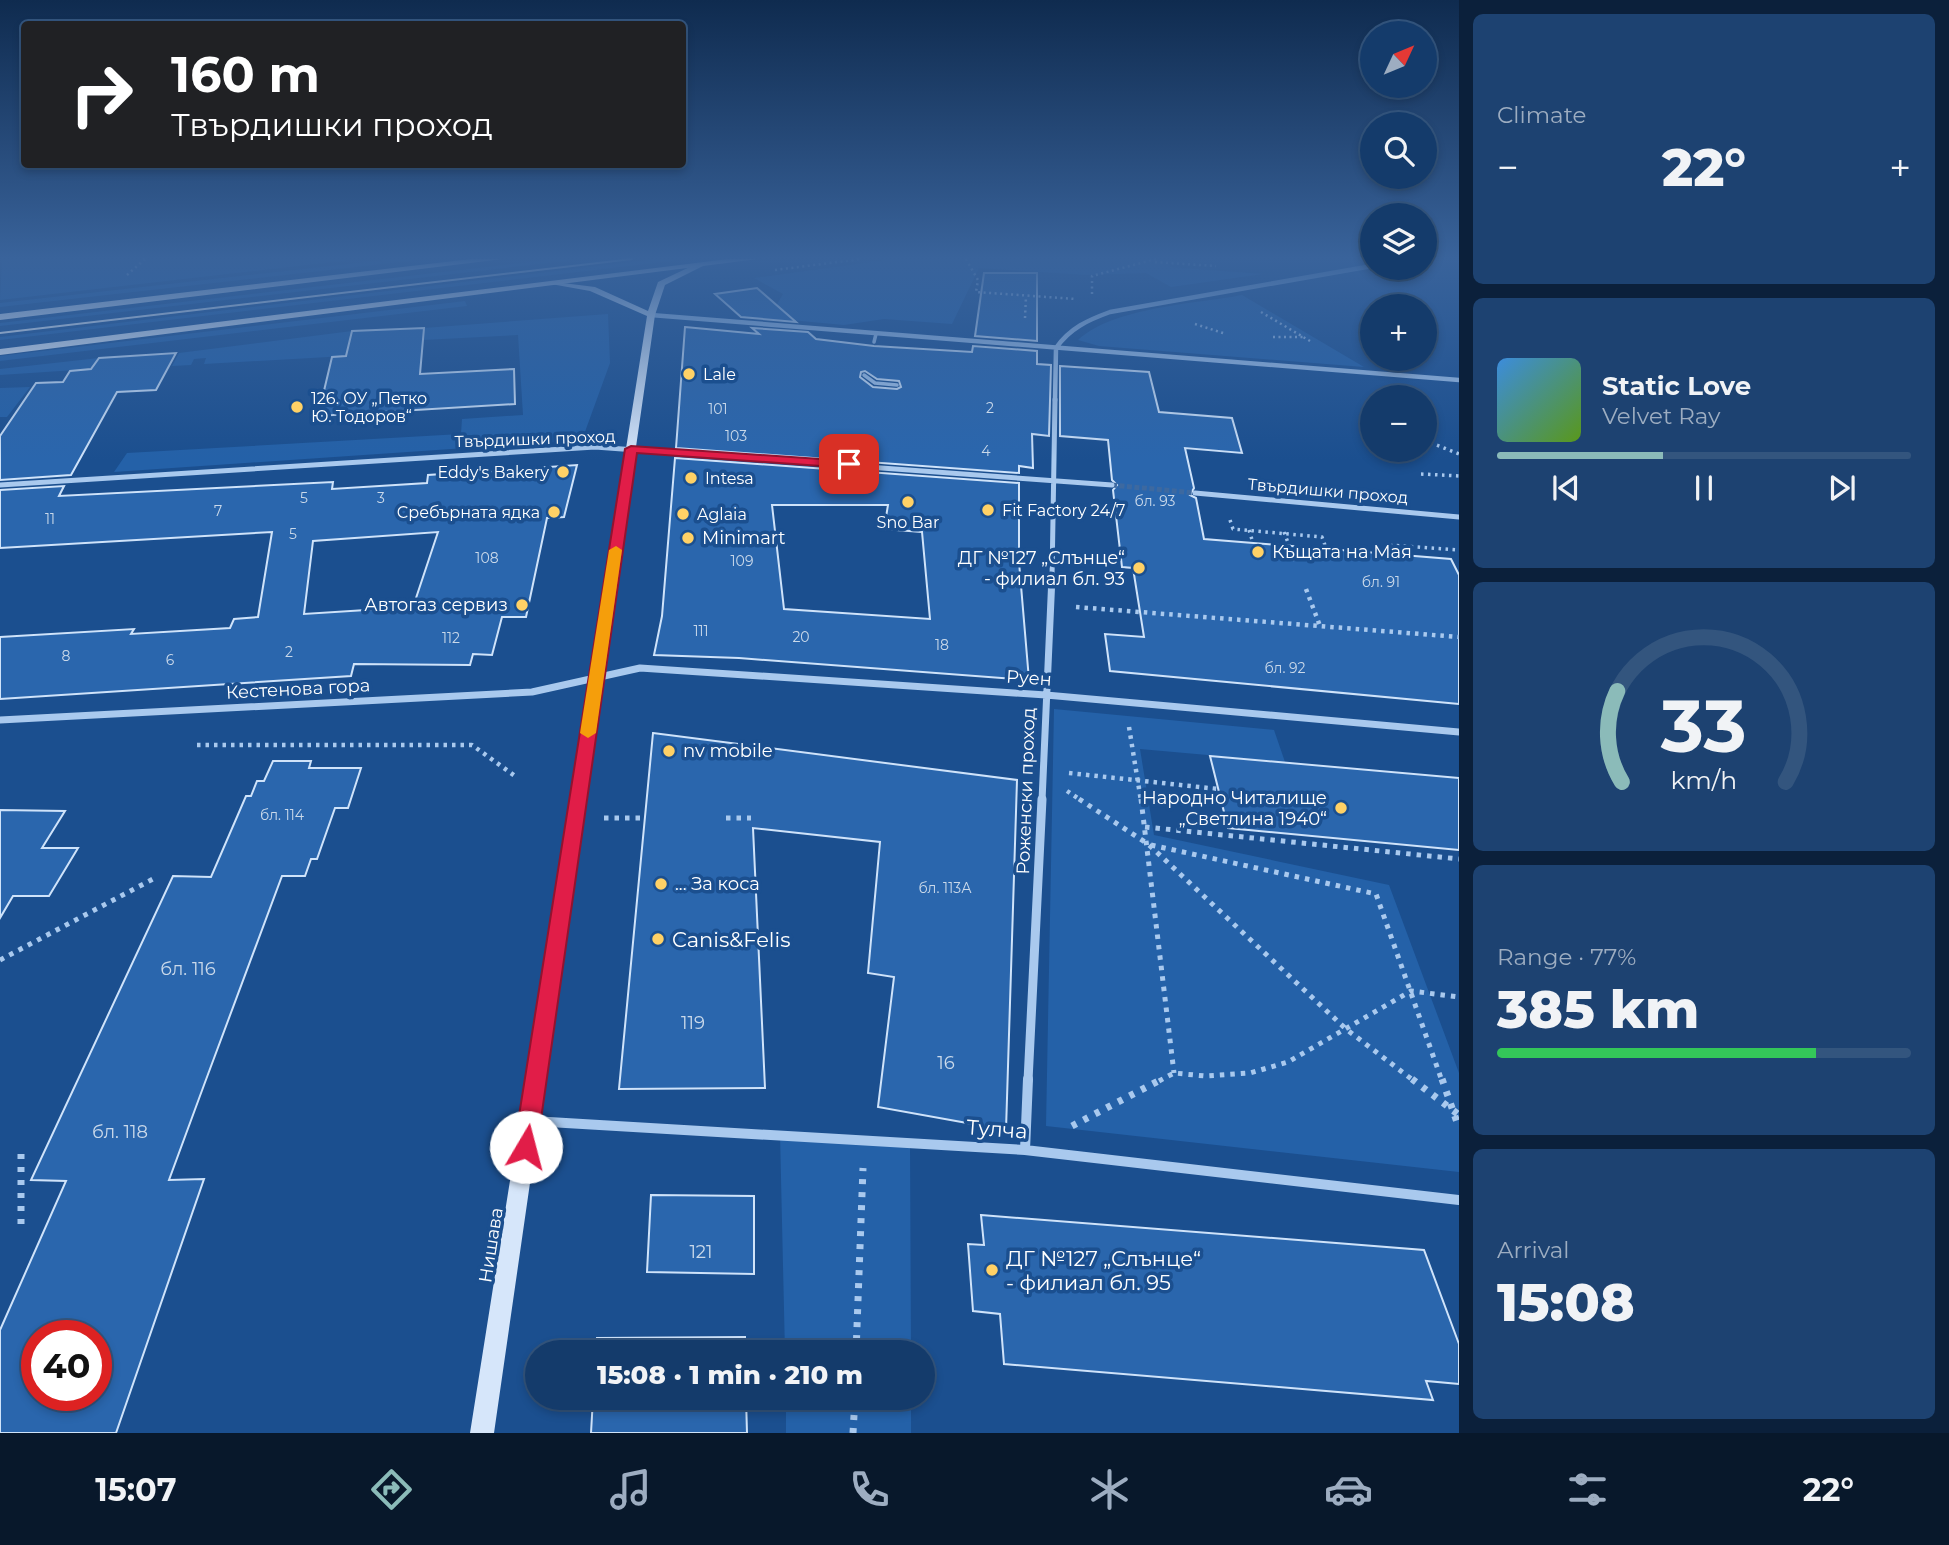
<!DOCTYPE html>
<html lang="en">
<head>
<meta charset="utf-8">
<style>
	body { margin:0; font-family:Montserrat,sans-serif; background:#1d4271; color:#f1f3f6; height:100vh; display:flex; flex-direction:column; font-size:26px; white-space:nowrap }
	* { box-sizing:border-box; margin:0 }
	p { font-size:23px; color:#9dadc1 }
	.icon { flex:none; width:38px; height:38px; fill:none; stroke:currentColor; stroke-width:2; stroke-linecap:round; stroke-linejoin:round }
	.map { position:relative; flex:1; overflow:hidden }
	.sheet { display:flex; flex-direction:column; gap:14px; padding:14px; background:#0b203b; width:490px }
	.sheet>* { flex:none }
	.hud { position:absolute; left:21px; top:21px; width:665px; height:147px; border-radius:7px; box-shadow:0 4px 10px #0003,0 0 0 2px #33557e; background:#202124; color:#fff; overflow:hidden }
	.needle { width:46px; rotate:46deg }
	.fabs { position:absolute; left:1360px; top:21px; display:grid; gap:14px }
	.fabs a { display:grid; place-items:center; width:77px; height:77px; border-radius:50%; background:#143b6b; box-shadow:0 4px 10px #0003,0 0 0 2px #33557e; font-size:35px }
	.speed { position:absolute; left:21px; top:1320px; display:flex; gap:14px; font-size:35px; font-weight:700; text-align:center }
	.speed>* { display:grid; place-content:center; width:91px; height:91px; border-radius:50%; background:#143b6b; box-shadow:0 4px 10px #0003,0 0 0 2px #33557e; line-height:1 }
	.speed .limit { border:10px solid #d22; background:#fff; color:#111 }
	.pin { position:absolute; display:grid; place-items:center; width:60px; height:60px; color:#fff; margin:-30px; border-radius:14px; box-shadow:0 4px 10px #0006 }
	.me { position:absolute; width:77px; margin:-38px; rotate:8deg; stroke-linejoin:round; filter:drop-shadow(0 0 5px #0008) }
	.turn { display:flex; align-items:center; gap:24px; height:147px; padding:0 35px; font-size:32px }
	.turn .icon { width:91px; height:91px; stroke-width:2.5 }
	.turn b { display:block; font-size:49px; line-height:60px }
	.big { font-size:52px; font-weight:800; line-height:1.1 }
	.sheet .card { flex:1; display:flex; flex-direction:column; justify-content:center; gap:10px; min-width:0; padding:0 24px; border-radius:10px; background:#1d4271 }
	.sheet .dial { align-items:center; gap:0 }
	.dial svg { height:182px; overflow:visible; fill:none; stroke:#33557e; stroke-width:7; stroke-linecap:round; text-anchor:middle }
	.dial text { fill:#f1f3f6; stroke:none }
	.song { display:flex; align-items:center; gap:21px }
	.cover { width:84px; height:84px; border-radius:10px; background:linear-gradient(135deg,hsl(210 70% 55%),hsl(90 70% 35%)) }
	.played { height:7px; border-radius:4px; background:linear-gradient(90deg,#8bbbb9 40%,#33557e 40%) }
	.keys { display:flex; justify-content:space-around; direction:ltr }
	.heat { display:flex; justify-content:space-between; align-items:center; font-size:38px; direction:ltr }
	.charge { height:10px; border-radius:5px; background:linear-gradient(90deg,#34c759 77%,#33557e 0) }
	.trip { position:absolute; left:525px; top:1340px; width:410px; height:70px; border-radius:35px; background:#143b6b; box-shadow:0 4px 10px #0003,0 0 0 2px #33557e; font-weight:800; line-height:70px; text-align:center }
	.tabs { display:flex; height:112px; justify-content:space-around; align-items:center; background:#08182b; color:#9dadc1 }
	.tabs .icon { width:49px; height:49px }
	.tabs .active { color:#8bbbb9 }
	.tabs b { font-size:32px; color:#f1f3f6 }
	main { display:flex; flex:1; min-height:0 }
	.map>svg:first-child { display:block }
	.green { fill:#2461a8 }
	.building { fill:#2a66ad; stroke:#cfe3fa; stroke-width:2; fill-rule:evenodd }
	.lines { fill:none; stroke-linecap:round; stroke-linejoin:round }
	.street-tunnel { stroke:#3d69a0; stroke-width:5; stroke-dasharray:5 2.5; stroke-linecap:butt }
	.path-far4 { stroke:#a9c9ee; stroke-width:2.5; stroke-dasharray:2 3.5; stroke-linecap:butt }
	.path-far3 { stroke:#a9c9ee; stroke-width:3.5; stroke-dasharray:2.5 4.5; stroke-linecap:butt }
	.path-far2 { stroke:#a9c9ee; stroke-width:4.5; stroke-dasharray:3.5 5; stroke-linecap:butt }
	.path-far1 { stroke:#a9c9ee; stroke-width:5; stroke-dasharray:4.5 6; stroke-linecap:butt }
	.path { stroke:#a9c9ee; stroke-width:7; stroke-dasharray:5 8; stroke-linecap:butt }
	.lane { stroke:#a9c9ee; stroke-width:3.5 }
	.street-far4 { stroke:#a9c9ee; stroke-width:4.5 }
	.street-far3 { stroke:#a9c9ee; stroke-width:5 }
	.street-far2 { stroke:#a9c9ee; stroke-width:7 }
	.street-far1 { stroke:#a9c9ee; stroke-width:9 }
	.street { stroke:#a9c9ee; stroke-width:10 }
	.secondary { fill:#d6e6fa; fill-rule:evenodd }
	.primary { fill:#f0f6ff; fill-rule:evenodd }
	.tram { stroke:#fff; stroke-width:2 }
	.route { fill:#e11d48; stroke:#92132f; stroke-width:2 }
	.slow { fill:#f59e0b }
	.poi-dot { fill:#ffd166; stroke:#1b4f8f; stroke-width:2.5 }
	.labels { text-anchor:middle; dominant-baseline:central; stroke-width:7; stroke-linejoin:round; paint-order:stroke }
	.number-label { font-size:14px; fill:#cad9ea }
	.far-poi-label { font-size:16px; fill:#fff; stroke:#1b4f8f; text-anchor:start }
	.far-street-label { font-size:16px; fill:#fff; stroke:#1b4f8f }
	.poi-label { font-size:18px; fill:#fff; stroke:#1b4f8f; text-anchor:start }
	.street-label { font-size:18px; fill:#fff; stroke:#1b4f8f }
	.near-number-label { font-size:18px; fill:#cad9ea }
	.near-poi-label { font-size:21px; fill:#fff; stroke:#1b4f8f; text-anchor:start }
	.near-street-label { font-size:21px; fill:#fff; stroke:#1b4f8f }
</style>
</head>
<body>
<main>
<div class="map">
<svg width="1459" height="1433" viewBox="0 0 1459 1433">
	<rect width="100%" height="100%" fill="#1b4f8f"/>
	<path class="green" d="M 2,259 L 360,259 L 0,300 Z
		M 393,259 L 427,259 L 0,307 L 0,303 Z
		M 555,259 L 583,259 L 0,326 L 0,323 Z
		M 657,259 L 688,259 L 0,340 L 0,337 Z
		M 893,259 L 1168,259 L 1170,267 L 1263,274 L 1171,287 L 1146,273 L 1087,275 L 979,268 L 952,324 L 884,319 L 844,325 L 769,318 L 783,294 L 754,278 Z
		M 1242,295 L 1364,367 L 1099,346 L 1078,340 C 1114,307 1194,304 1242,295 Z
		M 465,301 L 467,306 L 0,361 L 0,356 Z
		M 608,314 L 610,363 L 582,440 L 114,472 L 127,453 L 461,434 L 462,419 L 523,415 L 518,335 L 423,340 L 424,328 Z
		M 352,331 L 346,356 L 204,364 L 206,358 L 194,359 L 191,365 L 172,366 L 179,353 Z
		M 99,358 L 91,369 L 0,375 L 0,369 Z
		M 30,387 L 7,417 L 0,417 L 0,388 Z
		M 1054,709 L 1274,730 L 1285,762 L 1140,749 L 1154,835 L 1389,885 L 1459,1073 L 1459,1172 L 1046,1126 Z
		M 780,1134 L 910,1143 L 911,1353 L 785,1353 Z
		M 786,1398 L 911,1398 L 911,1433 L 786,1433 Z"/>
	<path class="building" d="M 984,273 L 1037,273 L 1037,341 L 975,336 Z
		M 757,288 L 796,322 L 741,317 L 715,294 Z
		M 685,327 L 759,334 L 752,328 L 808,332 L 816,339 L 874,346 L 972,352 L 973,346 L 1037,351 L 1037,364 L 1051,365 L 1049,436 L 1032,434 L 1033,468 L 1019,466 L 1019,473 L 676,448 ZM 865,371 L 877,379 L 899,381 L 901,387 L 897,389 L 873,387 L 860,377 L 861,372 Z
		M 424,328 L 420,374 L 514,369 L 515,404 L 318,416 L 332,357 L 346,356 L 352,331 Z
		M 176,353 L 156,390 L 117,392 L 71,475 L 0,480 L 0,436 L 36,383 L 63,382 L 70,371 L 91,369 L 99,358 Z
		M 1060,366 L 1149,372 L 1159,412 L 1232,418 L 1242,453 L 1185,448 L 1194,488 L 1190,495 L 1196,498 L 1204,539 L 1451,559 L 1459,575 L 1459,704 L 1110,671 L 1105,634 L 1144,637 L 1133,568 L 1122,567 L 1113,490 L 1117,485 L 1112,480 L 1108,440 L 1060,436 Z
		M 675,458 L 1019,483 L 1019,562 L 1029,680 L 739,658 L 654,655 L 662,616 ZM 772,505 L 888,505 L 884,529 L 922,532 L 930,619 L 784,609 Z
		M 577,465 L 564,517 L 547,518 L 526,617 L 502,617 L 492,655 L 473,654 L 470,665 L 354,664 L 351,676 L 0,699 L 0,637 L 134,629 L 131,634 L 230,628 L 234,619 L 258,617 L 272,532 L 0,548 L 0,490 L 64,486 L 59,496 L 333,482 L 332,489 L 427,483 L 428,475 ZM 438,532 L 413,607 L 304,614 L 313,541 Z
		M 653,733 L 1017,780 L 1006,1130 L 878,1107 L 894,977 L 868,973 L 880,842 L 753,828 L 765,1088 L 619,1089 Z
		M 1210,756 L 1459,778 L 1459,850 L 1228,828 Z
		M 273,761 L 311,761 L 309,768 L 361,768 L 348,808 L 335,808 L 317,859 L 311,859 L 305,876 L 282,876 L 204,1085 L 169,1180 L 204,1179 L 116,1433 L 0,1433 L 0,1330 L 66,1181 L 31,1180 L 173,876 L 211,877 L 246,796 L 251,796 L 257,781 L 264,781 ZM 37,1335 L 96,1335 L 96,1395 L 37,1395 Z
		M 0,810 L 65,811 L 42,848 L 78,848 L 49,896 L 13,896 L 0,918 Z
		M 651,1195 L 754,1196 L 754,1274 L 647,1272 Z
		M 981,1215 L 1424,1250 L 1459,1344 L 1459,1384 L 1426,1381 L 1433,1400 L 1004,1364 L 1000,1314 L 973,1311 L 968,1244 L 984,1245 Z
		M 745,1337 L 745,1353 L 596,1353 L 597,1338 Z
		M 593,1398 L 746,1398 L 747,1433 L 591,1433 Z"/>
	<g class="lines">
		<path class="street-tunnel" d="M 1112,485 L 1195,493"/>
		<path class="path-far4" d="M 966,259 L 978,280 L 976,292 L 1076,299
			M 1155,262 L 1216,266
			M 775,270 L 861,259
			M 127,275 L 145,259
			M 1092,294 L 1092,276 L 1156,259
			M 1261,312 L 1310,341
			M 1025,318 L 1026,296
			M 1195,324 L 1226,334
			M 1273,337 L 1303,337"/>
		<path class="path-far3" d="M 1424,440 L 1459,454
			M 1421,474 L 1459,476
			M 1230,520 L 1233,529 L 1322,537 L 1326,548
			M 1249,530 L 1253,543
			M 1284,532 L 1295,561
			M 1396,558 L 1390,545 L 1459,550"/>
		<path class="path-far2" d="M 1306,589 L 1320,626
			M 1076,607 L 1459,637
			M 1129,727 L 1141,801
			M 197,745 L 472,745 L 515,776
			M 1069,773 L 1218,789
			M 1067,791 L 1082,801"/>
		<path class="path-far1" d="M 1079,799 L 1148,844 L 1346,1029 L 1414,1081
			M 1141,799 L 1174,1073
			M 604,818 L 645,818
			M 726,818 L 751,818
			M 1145,827 L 1459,859
			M 1151,845 L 1376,894 L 1442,1081
			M 0,960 L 153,879
			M 1159,1081 L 1174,1073 L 1205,1076 L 1250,1073 L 1288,1062 L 1411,991 L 1459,997"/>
		<path class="path" d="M 1412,1079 L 1459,1115
			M 1442,1079 L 1459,1128
			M 1072,1126 L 1162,1079
			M 21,1154 L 21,1229
			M 856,1353 L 863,1168
			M 853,1433 L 855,1398"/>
		<path class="lane" d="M 874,342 L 876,334
			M 864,375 L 875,383 L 897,385"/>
		<path class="street-far4" d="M 651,315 L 1459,380
			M 1055,401 L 1056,348 C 1070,328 1088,320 1110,312 L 1372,266"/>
		<path class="street-far3" d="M 0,485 L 595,447 L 1112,485
			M 1195,493 L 1459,517
			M 1052,578 L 1055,399"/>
		<path class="street-far2" d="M 0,720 L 532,692 L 640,668 L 1046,695 L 1459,732
			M 1042,801 L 1052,576"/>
		<path class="street-far1" d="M 1028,1081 L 1042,799"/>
		<path class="street" d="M 532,1121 L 1025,1150 L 1459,1200
			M 1025,1150 L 1028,1079"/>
		<path class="secondary" d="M 696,264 L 703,266 L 665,285 L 655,315 L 494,1433 L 470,1433 L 647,316 L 590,291 L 551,284 L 555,282 L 595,287 L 648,311 L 658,282 Z"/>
		<path class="primary" d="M 471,259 L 503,259 L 0,320 L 0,314 Z
			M 728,259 L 758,259 L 0,355 L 0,349 Z"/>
		<path class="tram" d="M 0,333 L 632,259"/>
	</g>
	<linearGradient id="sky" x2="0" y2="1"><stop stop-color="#0f2b4f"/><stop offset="0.56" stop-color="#39639b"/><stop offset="1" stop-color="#39639b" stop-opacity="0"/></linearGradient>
	<rect width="1459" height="460" fill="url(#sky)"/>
	<path class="route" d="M 631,446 L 849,461 L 855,464 L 849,468 L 637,453 L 537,1147 L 534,1154 L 526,1157 L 517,1154 L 514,1147 L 625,449 Z"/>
	<path class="slow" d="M 616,546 L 622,550 L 596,733 L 588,738 L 580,733 L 609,550 Z"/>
	<g class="poi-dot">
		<circle cx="689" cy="374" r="7"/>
		<circle cx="297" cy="407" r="7"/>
		<circle cx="563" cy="472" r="7"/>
		<circle cx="691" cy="478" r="7"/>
		<circle cx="908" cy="502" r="7"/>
		<circle cx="988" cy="510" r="7"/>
		<circle cx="554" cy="512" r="7"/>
		<circle cx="683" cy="514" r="7"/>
		<circle cx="688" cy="538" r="7"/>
		<circle cx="1258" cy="552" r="7"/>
		<circle cx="1139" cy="568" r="7"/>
		<circle cx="522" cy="605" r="7"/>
		<circle cx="669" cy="751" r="7"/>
		<circle cx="1341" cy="808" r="7"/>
		<circle cx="661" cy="884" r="7"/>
		<circle cx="658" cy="939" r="7"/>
		<circle cx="992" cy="1270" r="7"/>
	</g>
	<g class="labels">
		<g class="number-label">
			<text x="990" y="408">2</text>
			<text x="718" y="409">101</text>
			<text x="736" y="436">103</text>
			<text x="986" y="451">4</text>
			<text x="304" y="498">5</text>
			<text x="381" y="498">3</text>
			<text x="1155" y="501">бл. 93</text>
			<text x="218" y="511">7</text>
			<text x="50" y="519">11</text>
			<text x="293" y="534">5</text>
			<text x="487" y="558">108</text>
			<text x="742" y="561">109</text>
			<text x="1381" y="582">бл. 91</text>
			<text x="701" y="631">111</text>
			<text x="801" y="637">20</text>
			<text x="451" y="638">112</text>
			<text x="942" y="645">18</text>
			<text x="289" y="652">2</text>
			<text x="66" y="656">8</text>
			<text x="170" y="660">6</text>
			<text x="1285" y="668">бл. 92</text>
			<text x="282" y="815">бл. 114</text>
			<text x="945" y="888">бл. 113А</text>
		</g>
		<g class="far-poi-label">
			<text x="703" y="374">Lale</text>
			<text x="311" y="398">126. ОУ „Петко<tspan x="311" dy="18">Ю. Тодоров“</tspan></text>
			<text x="549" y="472" text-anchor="end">Eddy's Bakery</text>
			<text x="705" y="478">Intesa</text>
			<text x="1002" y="510">Fit Factory 24/7</text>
			<text x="540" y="512" text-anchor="end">Сребърната ядка</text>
			<text x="697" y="514">Aglaia</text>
			<text x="908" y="522" text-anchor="middle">Sno Bar</text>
		</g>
		<g class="far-street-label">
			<text transform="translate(535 439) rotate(-2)">Твърдишки проход</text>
			<text transform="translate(1328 491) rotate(5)">Твърдишки проход</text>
		</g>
		<g class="poi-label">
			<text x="702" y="538">Minimart</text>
			<text x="1272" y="552">Къщата на Мая</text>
			<text x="1125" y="558" text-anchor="end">ДГ №127 „Слънце“<tspan x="1125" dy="21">- филиал бл. 93</tspan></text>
			<text x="508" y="605" text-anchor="end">Автогаз сервиз</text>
			<text x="683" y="751">nv mobile</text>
			<text x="1327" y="798" text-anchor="end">Народно Читалище<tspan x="1327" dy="21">„Светлина 1940“</tspan></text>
			<text x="675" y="884">... За коса</text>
		</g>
		<g class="street-label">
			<text transform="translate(1029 678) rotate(4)">Руен</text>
			<text transform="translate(298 689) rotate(-3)">Кестенова гора</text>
			<text transform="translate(1026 791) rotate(-88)">Роженски проход</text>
			<text transform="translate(491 1245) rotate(-81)">Нишава</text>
		</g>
		<g class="near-number-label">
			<text x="188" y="969">бл. 116</text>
			<text x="693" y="1023">119</text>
			<text x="946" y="1063">16</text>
			<text x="120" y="1132">бл. 118</text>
			<text x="701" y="1252">121</text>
		</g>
		<g class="near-poi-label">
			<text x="672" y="939">Canis&amp;Felis</text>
			<text x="1006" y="1258">ДГ №127 „Слънце“<tspan x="1006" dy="24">- филиал бл. 95</tspan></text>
		</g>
		<g class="near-street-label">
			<text transform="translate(997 1129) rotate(4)">Тулча</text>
		</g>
	</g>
</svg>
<div class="fabs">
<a><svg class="needle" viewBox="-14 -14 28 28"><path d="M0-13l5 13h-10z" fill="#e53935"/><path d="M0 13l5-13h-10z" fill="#9dadc1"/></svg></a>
<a><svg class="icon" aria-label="search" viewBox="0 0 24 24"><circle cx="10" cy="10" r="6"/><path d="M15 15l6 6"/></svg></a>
<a><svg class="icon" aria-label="layers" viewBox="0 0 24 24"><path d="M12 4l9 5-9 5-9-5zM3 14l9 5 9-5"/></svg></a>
<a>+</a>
<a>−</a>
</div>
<div class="speed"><div class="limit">40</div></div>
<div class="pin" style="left:849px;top:464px;background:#d93025"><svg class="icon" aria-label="arrive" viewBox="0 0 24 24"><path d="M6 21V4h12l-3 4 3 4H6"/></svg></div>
<svg class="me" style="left:526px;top:1147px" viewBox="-20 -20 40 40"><circle r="19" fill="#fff"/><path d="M0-13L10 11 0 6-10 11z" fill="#e11d48"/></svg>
<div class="trip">15:08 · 1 min · 210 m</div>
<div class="hud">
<div class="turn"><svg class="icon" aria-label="right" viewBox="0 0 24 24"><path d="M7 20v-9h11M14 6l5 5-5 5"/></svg><div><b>160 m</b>Твърдишки проход</div></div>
</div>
</div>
<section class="sheet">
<div class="card"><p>Climate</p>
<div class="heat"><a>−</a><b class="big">22°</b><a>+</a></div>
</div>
<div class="card">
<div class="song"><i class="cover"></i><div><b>Static Love</b><p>Velvet Ray</p></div></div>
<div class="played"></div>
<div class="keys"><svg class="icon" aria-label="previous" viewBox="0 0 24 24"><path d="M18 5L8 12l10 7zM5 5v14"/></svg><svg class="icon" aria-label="pause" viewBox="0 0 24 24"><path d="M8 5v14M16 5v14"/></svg><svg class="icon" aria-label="next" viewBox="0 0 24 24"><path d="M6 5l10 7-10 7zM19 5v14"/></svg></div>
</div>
<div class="card dial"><svg viewBox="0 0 100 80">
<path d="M14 69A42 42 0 1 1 86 69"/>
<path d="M14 69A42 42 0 0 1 12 29" stroke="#8bbbb9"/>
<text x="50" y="56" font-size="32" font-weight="700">33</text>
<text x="50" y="72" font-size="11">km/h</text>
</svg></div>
<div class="card"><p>Range · 77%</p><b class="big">385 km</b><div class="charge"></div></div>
<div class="card"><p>Arrival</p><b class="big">15:08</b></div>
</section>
</main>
<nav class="tabs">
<b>15:07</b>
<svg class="icon active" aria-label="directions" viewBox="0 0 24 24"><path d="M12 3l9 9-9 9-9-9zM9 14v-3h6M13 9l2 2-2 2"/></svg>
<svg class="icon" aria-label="music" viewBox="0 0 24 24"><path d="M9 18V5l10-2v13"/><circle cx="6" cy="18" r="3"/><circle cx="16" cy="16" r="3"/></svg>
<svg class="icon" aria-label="phone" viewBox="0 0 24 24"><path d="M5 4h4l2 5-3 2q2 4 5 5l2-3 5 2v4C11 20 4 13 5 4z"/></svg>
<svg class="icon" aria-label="climate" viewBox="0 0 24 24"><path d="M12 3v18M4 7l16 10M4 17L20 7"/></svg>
<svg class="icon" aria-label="car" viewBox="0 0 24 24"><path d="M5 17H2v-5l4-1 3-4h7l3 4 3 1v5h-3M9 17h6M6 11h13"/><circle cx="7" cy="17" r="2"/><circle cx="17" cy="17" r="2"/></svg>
<svg class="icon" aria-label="filters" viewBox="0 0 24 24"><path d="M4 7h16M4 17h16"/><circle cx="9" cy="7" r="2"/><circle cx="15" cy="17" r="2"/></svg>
<b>22°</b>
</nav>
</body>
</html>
